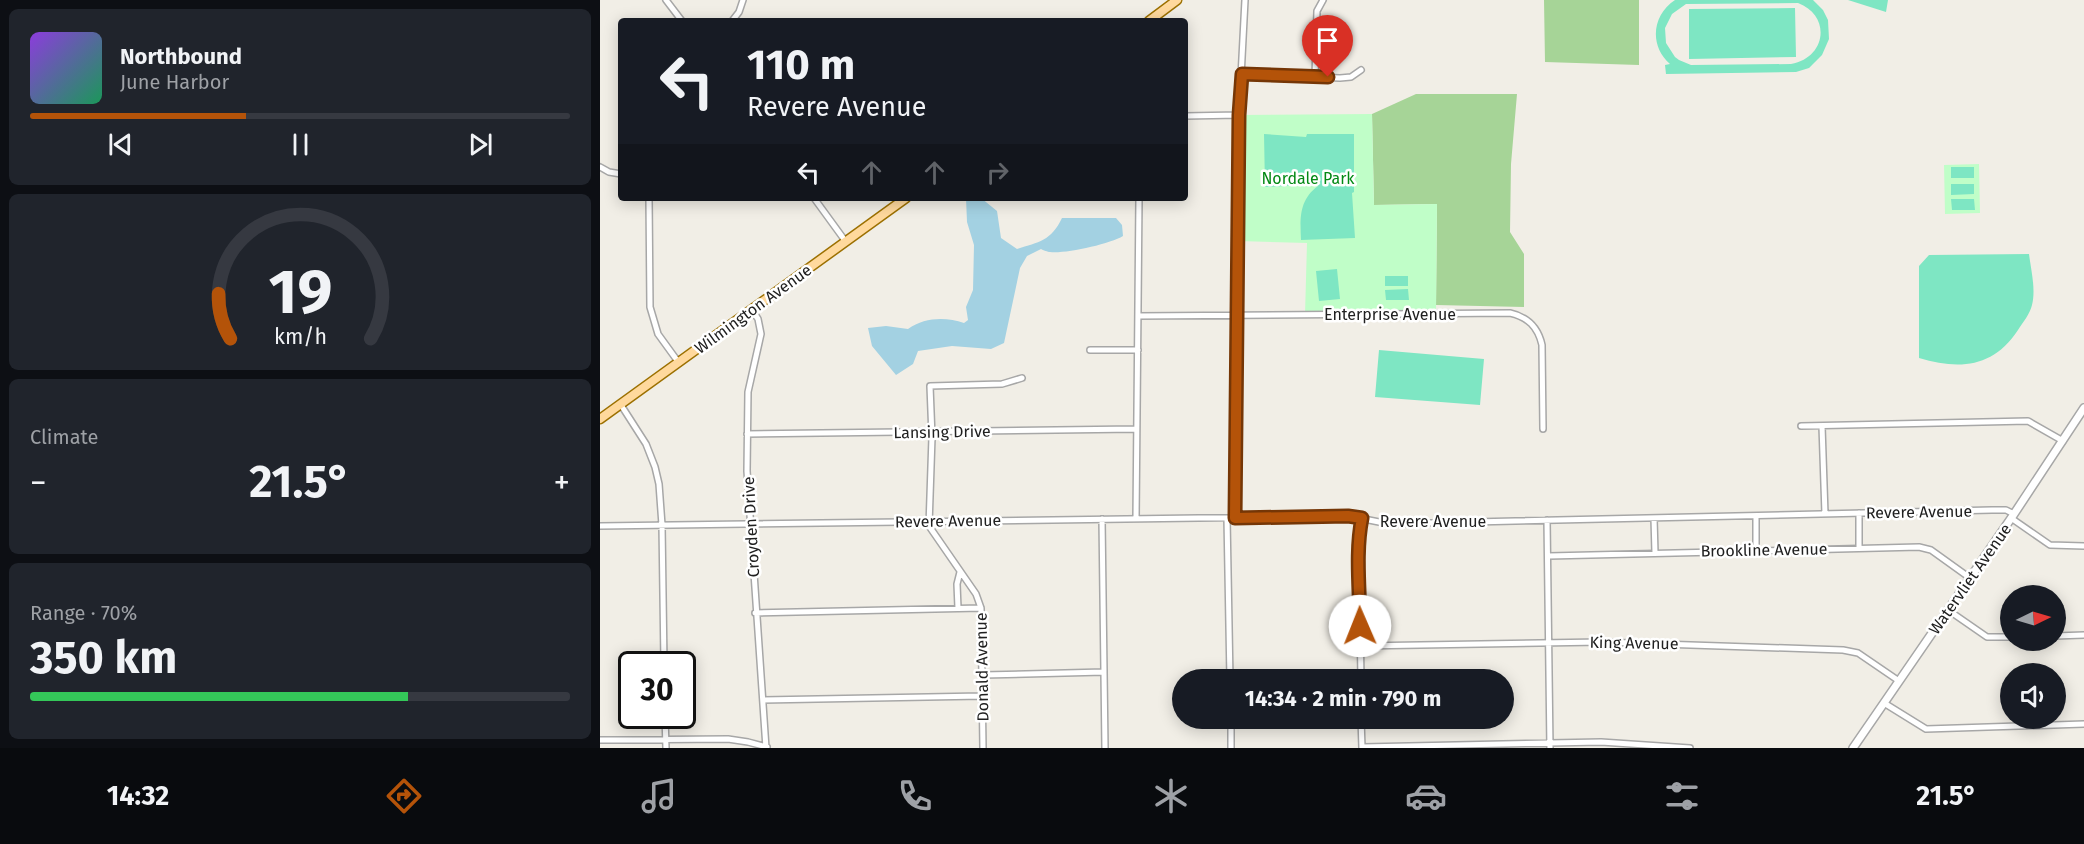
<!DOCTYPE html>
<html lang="en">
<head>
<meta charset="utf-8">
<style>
	body { margin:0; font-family:"Fira Sans",sans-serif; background:#20242c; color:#f1f3f6; height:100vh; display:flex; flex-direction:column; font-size:22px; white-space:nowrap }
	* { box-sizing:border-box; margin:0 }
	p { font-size:20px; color:#9ea1a6 }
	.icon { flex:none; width:33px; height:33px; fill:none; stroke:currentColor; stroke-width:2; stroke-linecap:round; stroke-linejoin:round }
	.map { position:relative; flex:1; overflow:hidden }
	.panel { display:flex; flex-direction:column; gap:9px; padding:9px; background:#0d0f14; width:600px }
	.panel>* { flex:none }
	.banner { position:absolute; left:18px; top:18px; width:570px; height:183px; border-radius:6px; box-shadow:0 3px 15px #0003; background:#171b24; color:#f1f3f6; overflow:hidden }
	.needle { width:39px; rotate:85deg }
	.fabs { position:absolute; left:1400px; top:585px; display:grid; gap:12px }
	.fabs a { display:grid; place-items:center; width:66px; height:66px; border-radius:50%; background:#171b24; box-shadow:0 3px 15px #0003; font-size:30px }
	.speed { position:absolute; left:18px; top:651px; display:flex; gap:12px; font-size:30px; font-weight:700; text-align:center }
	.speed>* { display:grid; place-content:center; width:78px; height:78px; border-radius:50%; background:#171b24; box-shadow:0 3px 15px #0003; line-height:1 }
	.speed .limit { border:3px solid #111; border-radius:9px; background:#fff; color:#111 }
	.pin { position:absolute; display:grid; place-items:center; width:51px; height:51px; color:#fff; margin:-62px -26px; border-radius:50% 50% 50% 0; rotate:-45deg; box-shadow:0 0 6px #0007 }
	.pin .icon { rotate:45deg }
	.me { position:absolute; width:66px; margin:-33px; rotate:359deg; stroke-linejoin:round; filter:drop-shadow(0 0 4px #0008) }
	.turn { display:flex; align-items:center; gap:21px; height:126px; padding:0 30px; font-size:27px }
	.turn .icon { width:78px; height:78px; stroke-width:2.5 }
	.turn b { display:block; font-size:42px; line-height:51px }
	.lanes { display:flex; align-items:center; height:57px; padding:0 30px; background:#0003; justify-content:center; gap:30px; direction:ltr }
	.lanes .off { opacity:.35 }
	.big { font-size:45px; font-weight:700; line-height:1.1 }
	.panel .widget { flex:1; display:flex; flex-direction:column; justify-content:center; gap:9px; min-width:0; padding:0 21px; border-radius:9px; background:#20242c }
	.panel .dial { align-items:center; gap:0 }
	.dial svg { height:156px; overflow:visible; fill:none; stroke:#363941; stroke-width:7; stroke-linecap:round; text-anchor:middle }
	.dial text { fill:#f1f3f6; stroke:none }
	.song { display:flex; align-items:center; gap:18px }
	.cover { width:72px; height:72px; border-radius:9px; background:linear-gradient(135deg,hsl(270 70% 55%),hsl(150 70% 35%)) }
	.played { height:6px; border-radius:3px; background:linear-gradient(90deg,#b45309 40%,#363941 40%) }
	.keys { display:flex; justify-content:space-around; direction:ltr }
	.heat { display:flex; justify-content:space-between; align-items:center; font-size:33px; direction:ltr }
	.charge { height:9px; border-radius:4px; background:linear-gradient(90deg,#34c759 70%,#363941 0) }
	.trip { position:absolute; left:572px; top:669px; width:342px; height:60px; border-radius:30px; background:#171b24; box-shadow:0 3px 15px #0003; font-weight:700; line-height:60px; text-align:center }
	.tabs { display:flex; height:96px; justify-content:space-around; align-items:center; background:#090b0e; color:#9ea1a6 }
	.tabs .icon { width:42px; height:42px }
	.tabs .on { color:#b45309 }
	.tabs b { font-size:27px; color:#f1f3f6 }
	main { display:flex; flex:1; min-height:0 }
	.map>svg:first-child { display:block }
	.forest { fill:#a6d497 }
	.park { fill:#c0fec8 }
	.pitch { fill:#7ee6c3; fill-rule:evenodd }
	.water { fill:#a3d1e2 }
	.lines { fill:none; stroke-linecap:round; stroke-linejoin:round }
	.minor-casing { stroke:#a7a7a7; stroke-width:8 }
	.tertiary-casing { stroke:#a7a7a7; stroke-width:10 }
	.primary-casing { stroke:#9c7000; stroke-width:11 }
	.minor { stroke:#fff; stroke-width:5 }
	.tertiary { stroke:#fff; stroke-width:7 }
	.primary { stroke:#ffd99d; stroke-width:8 }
	.route-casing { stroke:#753606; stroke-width:15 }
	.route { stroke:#b45309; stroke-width:10 }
	.labels { text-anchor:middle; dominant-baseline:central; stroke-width:5; stroke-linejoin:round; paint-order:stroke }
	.park-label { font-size:16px; fill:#038914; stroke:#fff }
	.street-label { font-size:16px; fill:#202020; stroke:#fff }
</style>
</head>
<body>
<main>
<section class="panel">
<div class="widget">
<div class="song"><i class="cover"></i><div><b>Northbound</b><p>June Harbor</p></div></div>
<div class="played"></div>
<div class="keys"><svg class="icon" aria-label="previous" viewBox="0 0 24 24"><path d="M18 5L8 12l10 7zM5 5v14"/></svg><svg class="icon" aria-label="pause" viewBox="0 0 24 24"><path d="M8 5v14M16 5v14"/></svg><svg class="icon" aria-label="next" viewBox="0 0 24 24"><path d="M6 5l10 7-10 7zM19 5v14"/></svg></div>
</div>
<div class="widget dial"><svg viewBox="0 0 100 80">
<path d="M14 69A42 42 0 1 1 86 69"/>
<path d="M14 69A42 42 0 0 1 8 46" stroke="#b45309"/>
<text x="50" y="56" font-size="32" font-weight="700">19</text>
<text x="50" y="72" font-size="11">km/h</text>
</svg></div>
<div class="widget"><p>Climate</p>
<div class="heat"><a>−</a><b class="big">21.5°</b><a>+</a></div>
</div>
<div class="widget"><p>Range · 70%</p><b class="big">350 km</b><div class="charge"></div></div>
</section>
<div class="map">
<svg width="1484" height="748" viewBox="0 0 1484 748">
	<rect width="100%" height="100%" fill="#f1eee6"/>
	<path class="forest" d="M 944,0 L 1039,0 L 1039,65 L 945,62 Z
		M 816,94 L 917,94 L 911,164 L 910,232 L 924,254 L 924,307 L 836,305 L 837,204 L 774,205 L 772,114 Z"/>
	<path class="park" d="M 772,114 L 774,205 L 837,204 L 836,314 L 705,315 L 707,243 L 638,241 L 639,115 Z
		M 1379,164 L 1380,213 L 1345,214 L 1344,165 Z"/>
	<path class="pitch" d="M 1075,0 L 1213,0 L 1223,10 L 1228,20 L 1229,39 L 1222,55 L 1209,68 L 1196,72 L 1066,74 L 1065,65 L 1070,64 C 1049,46 1052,15 1075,0 ZM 1198,3 C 1232,16 1226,58 1191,64 L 1091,65 L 1079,60 L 1075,57 L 1066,43 L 1065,28 L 1072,14 L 1086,4 Z
		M 1248,0 L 1288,0 L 1286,12 Z
		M 1195,8 L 1196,57 L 1089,59 L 1089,9 Z
		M 664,134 L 706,137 L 707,134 L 754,134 L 754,192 L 752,193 L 755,238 L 701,240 C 700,218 699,200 718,186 L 710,175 C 700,188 680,186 665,187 Z
		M 1351,167 L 1374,167 L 1374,178 L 1351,178 Z
		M 1351,184 L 1374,184 L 1374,194 L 1351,195 Z
		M 1351,199 L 1374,199 L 1375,210 L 1352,210 Z
		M 1429,254 C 1431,270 1436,289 1432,305 C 1430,314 1423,322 1418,330 C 1393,368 1359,370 1319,358 L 1319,266 L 1329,255 Z
		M 737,269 L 740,299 L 719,301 L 716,271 Z
		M 785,276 L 808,276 L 808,286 L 785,286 Z
		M 808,289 L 809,300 L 786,300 L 785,290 Z
		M 779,350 L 884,359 L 880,405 L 775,397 Z"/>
	<path class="water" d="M 366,198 L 381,198 L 397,211 L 401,238 L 417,249 C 439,242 451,241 462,218 L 516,218 L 522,225 L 523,236 C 510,244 465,254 450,252 C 448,252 443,250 441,249 L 427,256 L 420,268 L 404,343 L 391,349 L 352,346 L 318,351 L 313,364 L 296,375 L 272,346 L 268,328 L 286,326 L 308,329 C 325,317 346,317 364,323 L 368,320 L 366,307 L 373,290 L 374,245 L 367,222 Z"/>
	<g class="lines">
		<defs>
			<path id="minor" d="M 66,0 L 82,21
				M 132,21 L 139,12 L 143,0
				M 642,74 L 740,78 L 751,77 L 761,70
				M 715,76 L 717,11 L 723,0
				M 585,116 L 639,115
				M 0,167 L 9,172 L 21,174
				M 49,198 L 50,307 L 58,334 L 79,363
				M 214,198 L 246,242
				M 152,310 L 158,319 L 161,334 L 148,392 L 147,471 L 166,748
				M 538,316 L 910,313 C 928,317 938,327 942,345 L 943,429
				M 490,350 L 538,350
				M 21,405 L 46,444 L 55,467 L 59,484 L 62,525 L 64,664
				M 1201,426 L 1428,421 L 1463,441
				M 1222,426 L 1225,514
				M 147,434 L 536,429
				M 1259,513 L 1259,548
				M 1156,516 L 1156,550
				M 627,518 L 630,680
				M 635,518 L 639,115 L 645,0
				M 1054,518 L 1055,553
				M 1411,518 L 1450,545 L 1484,546
				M 502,519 L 505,748
				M 536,519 L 539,198
				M 947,520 L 950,748
				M 0,526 L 749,516 L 789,524 L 1392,510 L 1406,510 L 1414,514
				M 949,556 L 1319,547 L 1331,550 L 1370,578
				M 358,608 L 357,584 L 360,572
				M 1348,610 L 1387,637 L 1410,637
				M 155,613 L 381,608
				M 1455,636 L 1484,635
				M 760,646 L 1001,642 L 1243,650 L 1258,653 L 1299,681
				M 383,675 L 504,672
				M 761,680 L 759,555 L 760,531 L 762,518
				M 163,700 L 382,696
				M 1284,703 L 1326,729 L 1484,724
				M 65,716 L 66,748
				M 631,718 L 631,748
				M 761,718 L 762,748
				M 0,740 L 128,739 L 148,742 L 167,747
				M 762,747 L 1001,742 L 1090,748
				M 383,748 L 381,608 L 376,594 L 329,526 L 332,437 L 330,386 L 402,384 L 422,378"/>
			<path id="tertiary" d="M 1253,748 L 1414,514 L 1484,408"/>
			<path id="primary" d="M 549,21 L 577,0
				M 0,419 L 306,198"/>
		</defs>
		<use href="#minor" class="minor-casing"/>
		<use href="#tertiary" class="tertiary-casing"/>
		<use href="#primary" class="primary-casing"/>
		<use href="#minor" class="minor"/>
		<use href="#tertiary" class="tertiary"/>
		<use href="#primary" class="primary"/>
	</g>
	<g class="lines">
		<defs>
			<path id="route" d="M 728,77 L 642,74 L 639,115 L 635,518 L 748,516 L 762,518 C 755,553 760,591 760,626"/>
		</defs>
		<use href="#route" class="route-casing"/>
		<use href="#route" class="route"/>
	</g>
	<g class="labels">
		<g class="park-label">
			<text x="708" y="178">Nordale Park</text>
		</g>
		<g class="street-label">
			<text transform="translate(153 309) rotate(-36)">Wilmington Avenue</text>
			<text x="790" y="314">Enterprise Avenue</text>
			<text transform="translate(342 432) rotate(-1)">Lansing Drive</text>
			<text transform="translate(1319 512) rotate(-1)">Revere Avenue</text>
			<text transform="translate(348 521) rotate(-1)">Revere Avenue</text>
			<text x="833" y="521">Revere Avenue</text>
			<text transform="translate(151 527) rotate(-93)">Croyden Drive</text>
			<text transform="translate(1164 550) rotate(-1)">Brookline Avenue</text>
			<text transform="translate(1370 579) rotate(-55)">Watervliet Avenue</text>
			<text transform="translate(1034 643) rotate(1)">King Avenue</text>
			<text transform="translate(382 667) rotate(-91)">Donald Avenue</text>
		</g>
	</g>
</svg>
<div class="fabs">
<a><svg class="needle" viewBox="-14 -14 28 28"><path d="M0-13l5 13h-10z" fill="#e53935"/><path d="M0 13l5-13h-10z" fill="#9ea1a6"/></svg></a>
<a><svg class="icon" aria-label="sound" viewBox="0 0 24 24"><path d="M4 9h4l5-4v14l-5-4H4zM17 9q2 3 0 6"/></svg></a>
</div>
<div class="speed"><div class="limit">30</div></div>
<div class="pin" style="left:728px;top:77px;background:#d93025"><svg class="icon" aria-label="arrive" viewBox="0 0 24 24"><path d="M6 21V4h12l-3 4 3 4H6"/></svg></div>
<svg class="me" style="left:760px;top:626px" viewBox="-20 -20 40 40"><circle r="19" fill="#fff"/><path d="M0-13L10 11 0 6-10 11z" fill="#b45309"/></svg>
<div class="trip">14:34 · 2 min · 790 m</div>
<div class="banner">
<div class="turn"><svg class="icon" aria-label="left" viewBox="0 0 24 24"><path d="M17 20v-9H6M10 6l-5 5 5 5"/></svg><div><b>110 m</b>Revere Avenue</div></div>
<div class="lanes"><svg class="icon" aria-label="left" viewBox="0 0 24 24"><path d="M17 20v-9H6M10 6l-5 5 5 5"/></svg><svg class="icon off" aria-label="ahead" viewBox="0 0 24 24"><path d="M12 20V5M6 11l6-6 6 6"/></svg><svg class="icon off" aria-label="ahead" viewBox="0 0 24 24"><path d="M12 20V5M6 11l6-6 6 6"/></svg><svg class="icon off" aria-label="right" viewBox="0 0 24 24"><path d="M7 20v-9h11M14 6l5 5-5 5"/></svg></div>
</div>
</div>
</main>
<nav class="tabs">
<b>14:32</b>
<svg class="icon on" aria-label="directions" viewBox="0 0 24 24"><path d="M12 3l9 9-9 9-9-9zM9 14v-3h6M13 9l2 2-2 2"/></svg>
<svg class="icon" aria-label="music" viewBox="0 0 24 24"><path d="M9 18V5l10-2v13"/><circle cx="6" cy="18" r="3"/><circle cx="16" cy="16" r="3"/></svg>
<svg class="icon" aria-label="phone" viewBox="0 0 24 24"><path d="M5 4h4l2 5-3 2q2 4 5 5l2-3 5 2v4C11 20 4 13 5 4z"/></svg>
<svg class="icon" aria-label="climate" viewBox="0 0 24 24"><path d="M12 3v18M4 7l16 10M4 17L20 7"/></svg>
<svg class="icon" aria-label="car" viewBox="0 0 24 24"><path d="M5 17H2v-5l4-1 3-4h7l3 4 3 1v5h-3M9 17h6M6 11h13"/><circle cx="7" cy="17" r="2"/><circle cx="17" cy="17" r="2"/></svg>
<svg class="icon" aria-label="filters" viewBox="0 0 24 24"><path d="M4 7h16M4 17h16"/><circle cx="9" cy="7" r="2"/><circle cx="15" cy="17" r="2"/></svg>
<b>21.5°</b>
</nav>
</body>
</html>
